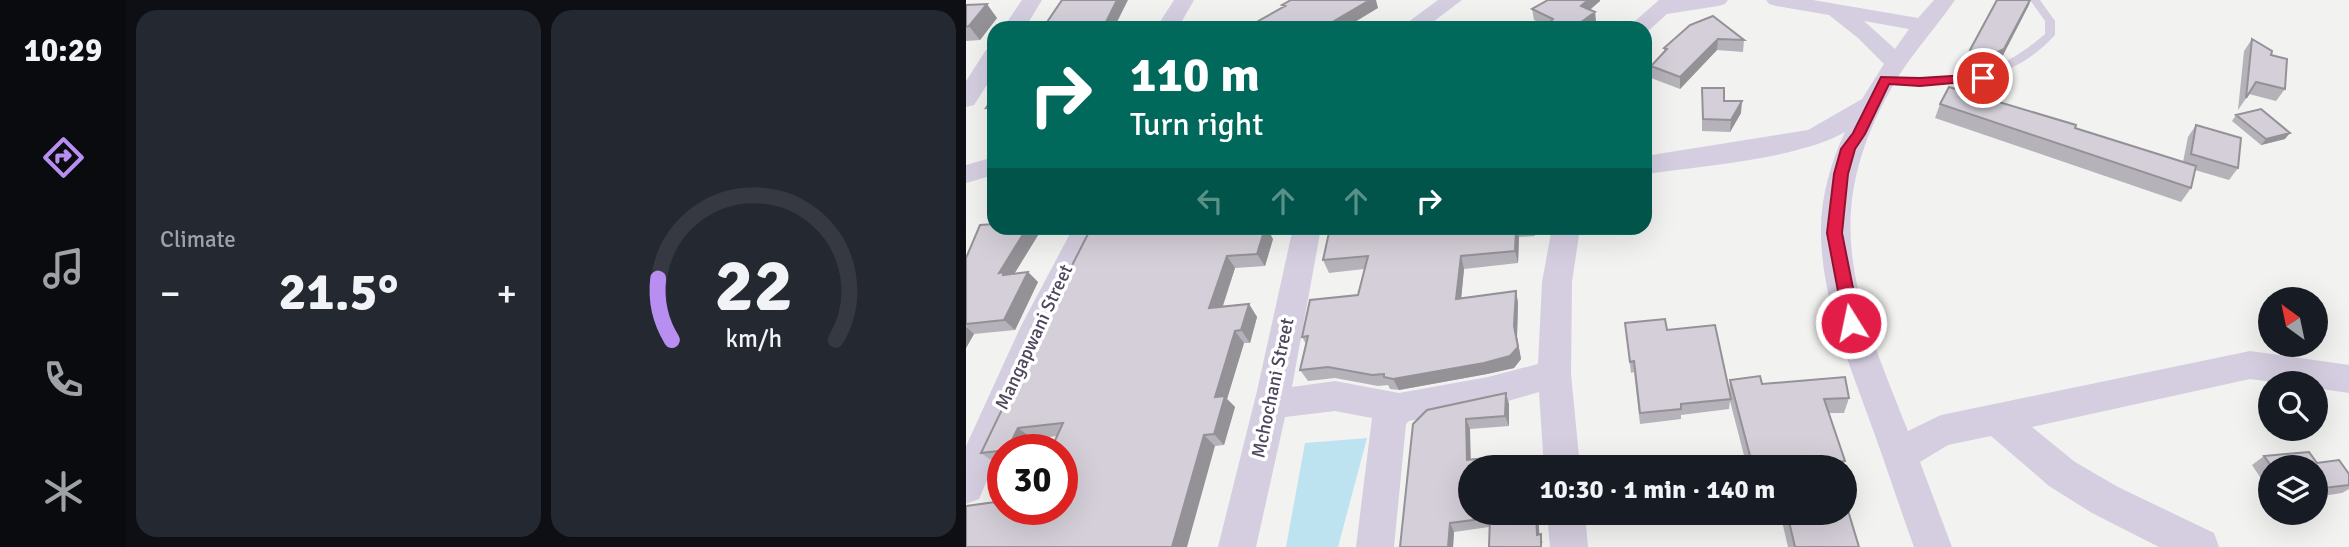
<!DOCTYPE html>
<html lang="en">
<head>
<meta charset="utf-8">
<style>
	body { margin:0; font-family:Signika,sans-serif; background:#242831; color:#f1f3f6; height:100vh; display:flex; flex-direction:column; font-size:26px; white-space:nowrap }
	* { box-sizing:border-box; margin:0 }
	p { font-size:23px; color:#9ea1a6 }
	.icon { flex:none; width:38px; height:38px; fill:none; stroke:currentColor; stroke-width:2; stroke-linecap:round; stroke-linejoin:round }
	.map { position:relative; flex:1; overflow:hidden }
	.drawer { display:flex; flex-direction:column; gap:10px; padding:10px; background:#0d0f14; width:840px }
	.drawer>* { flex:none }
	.banner { position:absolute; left:21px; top:21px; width:665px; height:214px; border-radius:21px; box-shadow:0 7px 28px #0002; background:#00695c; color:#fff; overflow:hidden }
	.needle { width:46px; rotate:327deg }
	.fabs { position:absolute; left:1292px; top:287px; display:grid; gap:14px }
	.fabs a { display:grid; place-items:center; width:70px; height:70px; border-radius:50%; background:#171b24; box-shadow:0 7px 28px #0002; font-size:35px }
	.speed { position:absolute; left:21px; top:434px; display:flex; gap:14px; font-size:35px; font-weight:700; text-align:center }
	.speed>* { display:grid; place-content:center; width:91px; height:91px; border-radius:50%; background:#171b24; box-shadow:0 7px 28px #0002; line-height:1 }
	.speed .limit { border:10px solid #d22; background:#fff; color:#111 }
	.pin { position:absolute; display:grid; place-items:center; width:60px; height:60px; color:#fff; margin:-30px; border:4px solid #fff; border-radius:50%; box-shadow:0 2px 7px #0007 }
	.me { position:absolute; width:77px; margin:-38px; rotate:350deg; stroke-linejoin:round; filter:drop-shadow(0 0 5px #0008) }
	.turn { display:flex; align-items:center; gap:24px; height:147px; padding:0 28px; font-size:32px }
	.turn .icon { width:91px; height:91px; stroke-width:2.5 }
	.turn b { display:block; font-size:49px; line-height:60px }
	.lanes { display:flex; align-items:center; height:66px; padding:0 28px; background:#0003; justify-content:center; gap:35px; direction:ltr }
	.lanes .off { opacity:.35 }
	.big { font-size:52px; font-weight:700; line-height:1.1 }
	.drawer .tile { flex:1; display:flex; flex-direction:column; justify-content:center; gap:10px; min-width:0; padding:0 24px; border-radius:21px; background:#242831 }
	.drawer .dial { align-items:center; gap:0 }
	.dial svg { height:182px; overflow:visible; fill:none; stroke:#363941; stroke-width:7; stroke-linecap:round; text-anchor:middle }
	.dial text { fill:#f1f3f6; stroke:none }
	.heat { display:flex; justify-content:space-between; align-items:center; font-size:38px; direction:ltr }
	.drawer .tiles { flex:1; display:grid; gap:10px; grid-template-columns:repeat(2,1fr) }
	.trip { position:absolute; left:492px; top:455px; width:399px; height:70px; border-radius:35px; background:#171b24; box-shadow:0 7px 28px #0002; font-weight:700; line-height:70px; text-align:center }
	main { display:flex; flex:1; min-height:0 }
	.menu { display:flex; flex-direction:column; width:126px; justify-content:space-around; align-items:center; background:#090b0e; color:#9ea1a6 }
	.menu .icon { width:49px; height:49px }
	.menu .selected { color:#b88ef0 }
	.menu b { font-size:32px; color:#f1f3f6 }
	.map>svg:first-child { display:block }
	.green { fill:#bde3f1 }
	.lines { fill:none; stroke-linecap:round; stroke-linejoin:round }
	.lane { fill:#d4cee0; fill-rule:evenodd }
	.street { fill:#d4cee0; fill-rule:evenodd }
	.wall { fill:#b6b2ba }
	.shaded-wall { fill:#949197 }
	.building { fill:#d4cfd8; stroke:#949197; stroke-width:2 }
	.route { fill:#e11d48; stroke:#92132f; stroke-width:2 }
	.labels { text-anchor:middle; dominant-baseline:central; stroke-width:7; stroke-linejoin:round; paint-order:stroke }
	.street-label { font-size:19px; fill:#4f475e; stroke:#fff }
</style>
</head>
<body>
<main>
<nav class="menu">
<b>10:29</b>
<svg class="icon selected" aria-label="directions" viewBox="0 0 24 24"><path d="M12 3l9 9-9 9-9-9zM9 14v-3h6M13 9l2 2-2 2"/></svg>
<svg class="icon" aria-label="music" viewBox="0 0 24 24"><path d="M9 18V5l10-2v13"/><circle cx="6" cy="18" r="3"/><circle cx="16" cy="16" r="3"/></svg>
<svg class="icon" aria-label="phone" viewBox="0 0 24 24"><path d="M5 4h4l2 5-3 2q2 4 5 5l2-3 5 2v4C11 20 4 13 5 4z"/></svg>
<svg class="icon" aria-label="climate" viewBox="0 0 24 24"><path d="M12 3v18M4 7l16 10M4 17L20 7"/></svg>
</nav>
<section class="drawer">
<div class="tiles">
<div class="tile"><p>Climate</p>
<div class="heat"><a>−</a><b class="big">21.5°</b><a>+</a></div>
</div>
<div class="tile dial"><svg viewBox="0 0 100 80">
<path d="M14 69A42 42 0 1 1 86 69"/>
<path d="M14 69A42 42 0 0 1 8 42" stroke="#b88ef0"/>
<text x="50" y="56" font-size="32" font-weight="700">22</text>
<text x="50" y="72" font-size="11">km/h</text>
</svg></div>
</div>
</section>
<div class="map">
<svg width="1383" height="547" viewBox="0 0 1383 547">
	<rect width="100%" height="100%" fill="#f2f2f0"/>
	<path class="green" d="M 401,438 L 372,547 L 320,547 L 339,443 Z"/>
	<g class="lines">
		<path class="lane" d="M 1064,0 L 1074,0 L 1089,21 L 1089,35 C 1044,85 982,87 919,83 L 914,80 L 919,77 C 988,80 1025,81 1079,34 L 1079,21 Z"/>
		<path class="street" d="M 56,0 L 76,0 L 59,28 L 37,28 Z
			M 208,0 L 228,0 L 212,28 L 190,28 Z
			M 472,0 L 496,0 L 459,28 L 434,28 Z
			M 693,0 L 762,0 L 759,4 L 752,6 L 701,14 L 680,33 L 679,28 L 661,28 Z
			M 800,0 L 847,0 L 952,18 L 968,0 L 989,0 C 971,26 949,50 932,77 C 850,213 888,295 942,431 L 975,415 L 1284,351 L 1383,365 L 1383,393 L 1349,388 L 1349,383 L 1314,383 L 1284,379 L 1066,427 L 1109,462 L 1152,487 L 1248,533 L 1253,547 L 1193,547 L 1126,513 L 1083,486 L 1025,436 L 982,445 L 954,462 L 986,547 L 948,547 C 932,503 918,459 902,416 C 881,358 856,297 855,235 C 854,200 864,164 879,132 C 832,159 735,166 679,174 L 679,156 L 842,130 L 896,99 L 918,64 L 892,38 L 863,15 L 810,6 L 803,4 ZM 898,21 L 943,29 L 929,49 Z
			M 28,48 L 28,74 L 8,105 L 0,107 L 0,81 L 20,50 Z
			M 28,157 L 28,175 L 0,183 L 0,165 Z
			M 107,228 L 135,228 L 87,326 L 13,499 L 0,504 L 0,446 L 55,326 Z
			M 327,228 L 355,228 L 326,387 L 369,381 L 433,393 L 522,377 L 572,364 L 576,282 L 586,228 L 614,228 L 606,282 L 605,374 L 614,467 L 578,467 L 573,392 L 522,407 L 443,421 L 440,424 L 428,547 L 390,547 L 406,418 L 369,411 L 319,417 L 290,547 L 252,547 L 291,391 Z
			M 581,513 L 619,513 L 622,547 L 584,547 Z"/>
	</g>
	<path class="wall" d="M 582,0 L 634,0 L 634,1 L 624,10 L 629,12 L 630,23 L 622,28 L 585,28 L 568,20 L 566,9 Z
		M 1031,0 L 1065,0 L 1034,61 L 1019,67 L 1000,62 L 1004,50 Z
		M 0,5 L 31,18 L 14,40 L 0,41 Z
		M 724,25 L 778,40 L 777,52 L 751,50 L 714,89 L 685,78 L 685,66 L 698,51 L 698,48 Z
		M 1286,39 L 1305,55 L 1319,89 L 1310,101 L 1283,94 L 1272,110 L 1278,51 Z
		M 736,88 L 758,101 L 775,113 L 764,132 L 736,131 Z
		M 28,97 L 28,118 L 20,108 Z
		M 974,104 L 1109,128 L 1217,162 L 1222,137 L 1230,125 L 1272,168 L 1263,180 L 1229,170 L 1225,188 L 1215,202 L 969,118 Z
		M 1270,115 L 1319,139 L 1295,145 L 1266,121 Z
		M 364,228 L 567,228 L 569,236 L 553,237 L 552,263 L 498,269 L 495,298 L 550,291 L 552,303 L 551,337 L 555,359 L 548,368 L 521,374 L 433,390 L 424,389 L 422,385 L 412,386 L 369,378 L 342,381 L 334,370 L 340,344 L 336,337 L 392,295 L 398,269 L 363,273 L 357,260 Z
		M 251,230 L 307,239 L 299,266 L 269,268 L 257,306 L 283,304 L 291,317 L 284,343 L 278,343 L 261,399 L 269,407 L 258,445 L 249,446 L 96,509 L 88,448 L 86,447 L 91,436 L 67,439 L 37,450 L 37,463 L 31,464 L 15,453 L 80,317 L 77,314 Z
		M 74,232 L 48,274 L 62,272 L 72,282 L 49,330 L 8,334 L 0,348 L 0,258 Z
		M 659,323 L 701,330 L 763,390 L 764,380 L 883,398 L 878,413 L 863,413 L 879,461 L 877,467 L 781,467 L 764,401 L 763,409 L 715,415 L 715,419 L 674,424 L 668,372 L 665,373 Z
		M 543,404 L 543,426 L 504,429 L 504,467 L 573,534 L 577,543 L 523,527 L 488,532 L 487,547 L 434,547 L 447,424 Z
		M 1298,456 L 1351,463 L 1383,474 L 1383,489 L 1376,493 L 1349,497 L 1349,467 L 1304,467 L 1304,492 L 1286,465 Z
		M 814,513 L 878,513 L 893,547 L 822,547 Z"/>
	<path class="shaded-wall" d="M 151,0 L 162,0 L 148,28 L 137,28 Z
		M 404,0 L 410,0 L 412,8 L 379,28 L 356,28 Z
		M 622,0 L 634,0 L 634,1 L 616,16 L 615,6 Z
		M 1064,0 L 1063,5 L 1034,61 L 1019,67 L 1024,56 Z
		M 21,4 L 31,18 L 14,40 L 3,26 Z
		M 629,12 L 630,23 L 622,28 L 607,28 Z
		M 752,39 L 751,50 L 714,89 L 714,77 Z
		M 776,101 L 775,113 L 764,132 L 765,120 Z
		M 1324,133 L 1319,139 L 1295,145 L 1300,139 Z
		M 61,228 L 70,228 L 74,232 L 45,279 L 33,273 Z
		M 239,228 L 251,228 L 247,243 L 238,231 Z
		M 299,228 L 301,228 L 307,239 L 299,266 L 291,254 Z
		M 550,228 L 553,237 L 552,263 L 549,251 Z
		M 261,256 L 269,268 L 252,320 L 243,308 Z
		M 495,256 L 498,269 L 494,311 L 490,299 Z
		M 62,272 L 72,282 L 49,330 L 38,320 Z
		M 550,291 L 552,303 L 551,337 L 555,359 L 548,368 L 521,374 L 433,390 L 427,379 L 548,326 Z
		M 283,304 L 291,317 L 284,343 L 275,330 Z
		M 0,327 L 8,334 L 0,348 Z
		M 269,331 L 278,343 L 261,399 L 269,407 L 258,445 L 248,434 L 249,397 Z
		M 540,393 L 543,404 L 543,426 L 539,416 Z
		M 500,419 L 504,429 L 505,467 L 501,460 Z
		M 52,428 L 67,439 L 62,450 L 41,450 Z
		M 238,435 L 249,446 L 221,547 L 206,547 Z
		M 570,513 L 572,513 L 574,543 L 571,535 Z
		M 484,523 L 488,532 L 487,547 L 482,547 Z"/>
	<path class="building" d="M 96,0 L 151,0 L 137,28 L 77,28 Z
		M 325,0 L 404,0 L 356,28 L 335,28 L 327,24 L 320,28 L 280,28 L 319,6 L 316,5 Z
		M 582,0 L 622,0 L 615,6 L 629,12 L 607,28 L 600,28 L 585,21 L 587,19 L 566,9 Z
		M 1031,0 L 1064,0 L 1038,49 L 1024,56 L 1004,50 Z
		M 21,4 L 3,26 L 0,27 L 0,5 Z
		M 747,16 L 778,40 L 752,39 L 714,77 L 685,66 L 701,49 L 698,48 L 724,25 Z
		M 1286,39 L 1306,51 L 1305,55 L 1321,59 L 1319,89 L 1290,82 L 1280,98 Z
		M 983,87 L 1110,125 L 1109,128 L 1230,166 L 1225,188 L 974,104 Z
		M 736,88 L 758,88 L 758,101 L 776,101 L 765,120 L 737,119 Z
		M 28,97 L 28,107 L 20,108 Z
		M 1295,109 L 1324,133 L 1300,139 L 1270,115 Z
		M 1230,125 L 1275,138 L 1272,168 L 1225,154 Z
		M 28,224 L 28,228 L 61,228 L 33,273 L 38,272 L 37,275 L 62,272 L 38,320 L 0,324 L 0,258 L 14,225 Z
		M 125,228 L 239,228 L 238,231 L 279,228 L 299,228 L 291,254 L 261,256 L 243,308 L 283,304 L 275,330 L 269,331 L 249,397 L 259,396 L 248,434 L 238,435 L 206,547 L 0,547 L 0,506 L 37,501 L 37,509 L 96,509 L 96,450 L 87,450 L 88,447 L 86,447 L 97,423 L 52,428 L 41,450 L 15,453 L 82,314 L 77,314 L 86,296 L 94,289 Z
		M 364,228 L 550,228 L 549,251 L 495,256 L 490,299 L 550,291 L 548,326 L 552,347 L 544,356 L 518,363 L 427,379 L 418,377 L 418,374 L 406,375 L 362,367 L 334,370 L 342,336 L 336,337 L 344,300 L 392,295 L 402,256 L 357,260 Z
		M 699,319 L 701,330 L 749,325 L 765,399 L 715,404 L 715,409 L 674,413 L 668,361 L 664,362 L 659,323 Z
		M 794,376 L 796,384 L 879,377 L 883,398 L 858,399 L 879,461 L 840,467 L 787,467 L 764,380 Z
		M 540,393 L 539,416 L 500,419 L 501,460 L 538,456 L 538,461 L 551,460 L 551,467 L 504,467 L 504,513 L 570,513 L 571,535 L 575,534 L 575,547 L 523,547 L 524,518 L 484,523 L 482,547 L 434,547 L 447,424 L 461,410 Z
		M 1343,452 L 1351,463 L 1373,460 L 1383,474 L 1383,485 L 1349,489 L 1349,467 L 1306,467 L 1298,456 Z
		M 880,504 L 893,547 L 829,547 L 821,513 L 878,513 L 878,505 Z"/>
	<path class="route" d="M 1017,74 L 1023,78 L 1021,80 L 954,86 L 923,84 L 899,134 L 889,149 L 882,174 L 876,233 L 894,323 L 891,328 L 879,328 L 861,233 L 868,174 L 875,149 L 887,133 L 915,77 L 954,78 Z"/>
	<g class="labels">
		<g class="street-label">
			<text transform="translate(68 337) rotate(-65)">Mangapwani Street</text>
			<text transform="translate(307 388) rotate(-78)">Mchochani Street</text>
		</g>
	</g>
</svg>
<div class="fabs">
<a><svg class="needle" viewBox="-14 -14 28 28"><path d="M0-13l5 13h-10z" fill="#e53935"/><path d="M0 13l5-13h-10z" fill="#9ea1a6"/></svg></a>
<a><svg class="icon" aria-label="search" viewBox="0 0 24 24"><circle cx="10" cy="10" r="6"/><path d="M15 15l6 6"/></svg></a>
<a><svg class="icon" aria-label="layers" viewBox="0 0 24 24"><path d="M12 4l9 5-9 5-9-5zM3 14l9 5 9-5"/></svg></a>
</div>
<div class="speed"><div class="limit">30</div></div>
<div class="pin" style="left:1017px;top:78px;background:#d93025"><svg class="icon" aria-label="arrive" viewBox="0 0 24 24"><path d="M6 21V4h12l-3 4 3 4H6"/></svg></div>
<svg class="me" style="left:885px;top:323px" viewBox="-20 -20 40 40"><circle r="17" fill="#e11d48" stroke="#fff" stroke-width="3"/><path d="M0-11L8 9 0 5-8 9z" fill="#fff"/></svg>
<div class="trip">10:30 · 1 min · 140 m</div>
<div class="banner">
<div class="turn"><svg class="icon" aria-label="right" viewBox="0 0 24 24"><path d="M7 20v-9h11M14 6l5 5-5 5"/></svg><div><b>110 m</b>Turn right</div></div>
<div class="lanes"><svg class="icon off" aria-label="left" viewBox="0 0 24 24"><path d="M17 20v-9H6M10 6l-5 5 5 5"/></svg><svg class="icon off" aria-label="ahead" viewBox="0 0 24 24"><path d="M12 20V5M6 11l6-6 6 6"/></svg><svg class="icon off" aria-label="ahead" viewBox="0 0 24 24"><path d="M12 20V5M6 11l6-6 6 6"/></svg><svg class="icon" aria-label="right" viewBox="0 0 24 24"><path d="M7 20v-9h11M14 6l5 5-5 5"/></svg></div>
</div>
</div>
</main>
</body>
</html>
